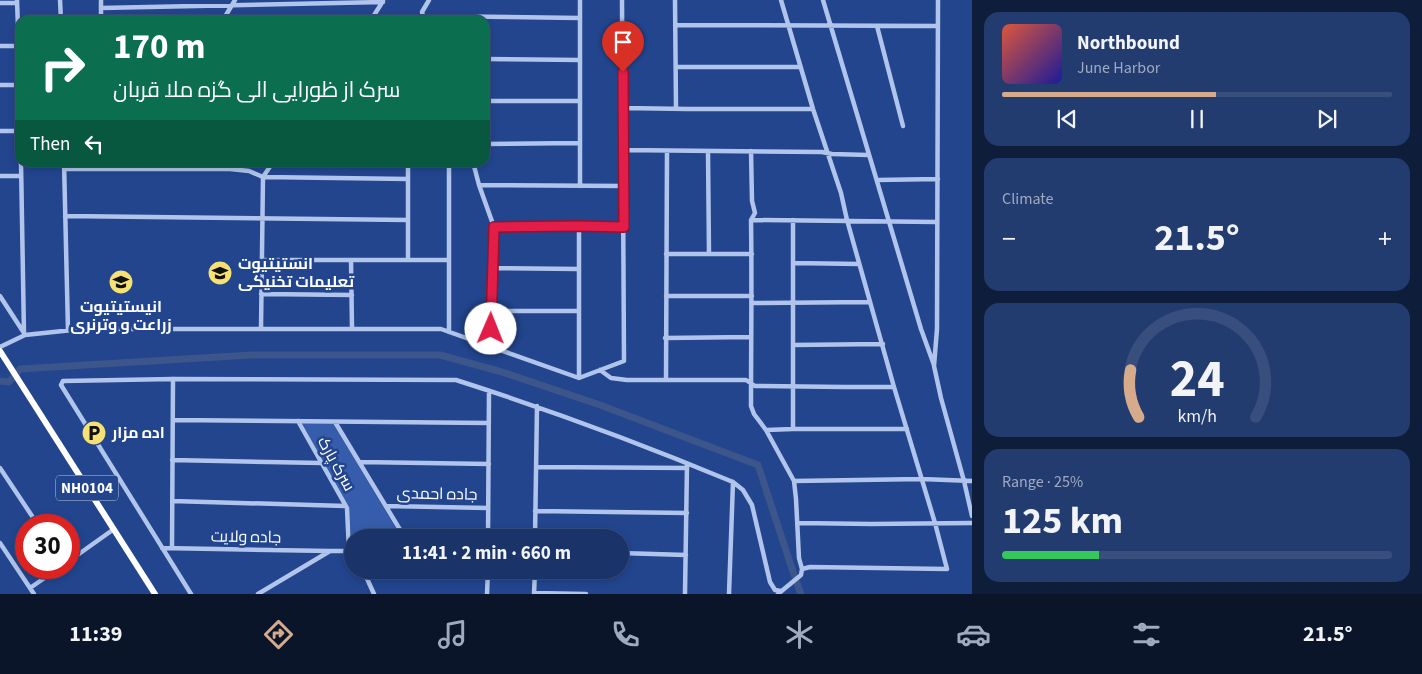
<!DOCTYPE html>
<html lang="en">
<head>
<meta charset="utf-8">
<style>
	body { margin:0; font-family:"Source Sans 3",Cairo,sans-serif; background:#233c70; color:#f1f3f6; height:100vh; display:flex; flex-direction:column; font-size:19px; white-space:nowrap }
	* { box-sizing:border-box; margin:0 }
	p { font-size:16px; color:#9faac1 }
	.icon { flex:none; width:28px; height:28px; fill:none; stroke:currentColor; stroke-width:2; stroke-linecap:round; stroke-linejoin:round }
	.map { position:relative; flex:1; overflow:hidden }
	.side { display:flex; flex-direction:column; gap:12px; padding:12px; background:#0e1d3a; width:450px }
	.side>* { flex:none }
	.guide { position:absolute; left:15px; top:15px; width:475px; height:152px; border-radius:15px; box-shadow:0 2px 8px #0003,0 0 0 1px #384f7e; background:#0b6e4f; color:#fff; overflow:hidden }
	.speed { position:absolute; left:15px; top:514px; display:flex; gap:10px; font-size:25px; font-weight:700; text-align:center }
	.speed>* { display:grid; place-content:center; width:65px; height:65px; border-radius:50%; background:#1a346a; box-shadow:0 2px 8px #0003,0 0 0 1px #384f7e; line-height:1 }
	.speed .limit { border:8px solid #d22; background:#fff; color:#111 }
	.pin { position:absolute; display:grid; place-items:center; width:42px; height:42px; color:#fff; margin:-51px -21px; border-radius:50% 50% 50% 0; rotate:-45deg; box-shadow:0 0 5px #0007 }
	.pin .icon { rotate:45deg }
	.me { position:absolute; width:55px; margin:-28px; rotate:1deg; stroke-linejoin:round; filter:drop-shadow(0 0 4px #0008) }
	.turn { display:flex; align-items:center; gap:18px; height:105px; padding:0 15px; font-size:22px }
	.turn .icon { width:65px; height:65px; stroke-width:2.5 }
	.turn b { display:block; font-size:35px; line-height:42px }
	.then { display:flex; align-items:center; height:48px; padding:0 15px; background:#0003; gap:10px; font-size:19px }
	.big { font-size:38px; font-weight:700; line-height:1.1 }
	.side .widget { flex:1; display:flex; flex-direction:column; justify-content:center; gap:8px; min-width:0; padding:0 18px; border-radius:15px; background:#233c70 }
	.side .dial { align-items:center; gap:0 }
	.dial svg { height:130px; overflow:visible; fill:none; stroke:#384f7e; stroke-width:7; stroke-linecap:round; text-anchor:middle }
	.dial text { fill:#f1f3f6; stroke:none }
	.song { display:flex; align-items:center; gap:15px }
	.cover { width:60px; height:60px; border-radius:8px; background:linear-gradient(135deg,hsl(10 70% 55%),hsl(240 70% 35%)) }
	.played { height:5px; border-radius:2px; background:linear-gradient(90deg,#d6ab8b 55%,#384f7e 55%) }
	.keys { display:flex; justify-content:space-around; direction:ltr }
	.heat { display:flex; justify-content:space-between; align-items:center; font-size:28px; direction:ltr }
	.charge { height:8px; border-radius:4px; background:linear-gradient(90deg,#34c759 25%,#384f7e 0) }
	.trip { position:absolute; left:344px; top:529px; width:285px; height:50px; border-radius:25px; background:#1a346a; box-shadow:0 2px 8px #0003,0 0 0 1px #384f7e; font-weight:700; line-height:50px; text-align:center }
	.menu { display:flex; height:80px; justify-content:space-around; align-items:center; background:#0a152a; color:#9faac1 }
	.menu .icon { width:35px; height:35px }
	.menu .current { color:#d6ab8b }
	.menu b { font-size:22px; color:#f1f3f6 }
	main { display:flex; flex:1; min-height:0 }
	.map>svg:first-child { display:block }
	.green { fill:#365dab }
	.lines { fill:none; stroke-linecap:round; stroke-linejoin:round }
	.river { stroke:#3c558a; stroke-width:7 }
	.minor { stroke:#b1c5ec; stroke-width:4.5 }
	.highway { stroke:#fff; stroke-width:6 }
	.route-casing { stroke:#92132f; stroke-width:12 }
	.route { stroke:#e11d48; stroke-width:9 }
	.labels { text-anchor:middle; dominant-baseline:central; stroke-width:5; stroke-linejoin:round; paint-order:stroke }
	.shield { fill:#22458e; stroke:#bdc7dd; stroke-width:1 }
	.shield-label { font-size:15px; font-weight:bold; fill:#fff }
	.poi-label { font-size:16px; font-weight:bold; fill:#fff; stroke:#22458e; text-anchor:start }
	.street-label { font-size:16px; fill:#fff; stroke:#22458e }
</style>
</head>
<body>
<main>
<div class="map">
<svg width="972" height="594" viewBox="0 0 972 594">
	<rect width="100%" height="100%" fill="#22458e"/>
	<path class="green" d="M 302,423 L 333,423 L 401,537 L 352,538 L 352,546 L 349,508 Z"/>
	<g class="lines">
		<path class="river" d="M 0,381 L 9,382 L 20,369 L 251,355 L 440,355 L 502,372 L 600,405 L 758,465 L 794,575
			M 797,583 L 801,594"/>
		<path class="minor" d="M 17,0 L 20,85
			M 60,0 L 61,20
			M 101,0 L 101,20
			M 429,0 L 422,12 L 423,16 L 580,18
			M 675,0 L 676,108
			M 781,0 L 813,109 L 841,193 L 847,220 L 894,387 L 935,523 L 947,569 L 810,567 L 802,569
			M 823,0 L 921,329 L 934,365
			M 938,0 L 937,329 L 934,366 L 941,398 L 964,481 L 972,516
			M 0,3 L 17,3
			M 101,8 L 383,2
			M 223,20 L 235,0
			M 371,20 L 383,1
			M 675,25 L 938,26
			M 877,26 L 903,126
			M 0,46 L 18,46
			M 485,59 L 580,60
			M 676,67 L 800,67
			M 0,85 L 20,85
			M 485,101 L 580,101
			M 623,108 L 688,109 L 813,109
			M 0,131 L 20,131
			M 485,144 L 580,143
			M 623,150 L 822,152 L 832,154 L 868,155
			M 708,151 L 709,254
			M 751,151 L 752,201 L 755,213 L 751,220 C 752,282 751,344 751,406 L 754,414 L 766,430 L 793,429 L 907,429
			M 21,162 L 24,334
			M 64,162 L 68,330
			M 473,162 L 479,185 L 494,227 L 579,226 L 624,227
			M 64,169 L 230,169 L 249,171 L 263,177 L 408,179
			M 0,176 L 21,176
			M 877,180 L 938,179
			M 479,185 L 624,186
			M 580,186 L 580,0
			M 65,216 L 408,220
			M 751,220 L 937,222
			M 793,220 L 793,429
			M 579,226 L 579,378
			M 666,254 L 752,254
			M 261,260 L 449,260
			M 351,260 L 352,328
			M 408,260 L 408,162
			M 793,263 L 859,264
			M 492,268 L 578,269
			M 261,294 L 352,295
			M 0,296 L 24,333
			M 666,296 L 752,296
			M 752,303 L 870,302
			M 491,311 L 579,311
			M 261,329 L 263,177 L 273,162
			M 449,332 L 449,162
			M 665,338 L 751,337
			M 793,345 L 883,344
			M 0,347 L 25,335 L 82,329 L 441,329 L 579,378 L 624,361 L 622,0
			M 491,347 L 492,268 L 494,227
			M 600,370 L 611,378 L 627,380 L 746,380 L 755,386 L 844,387 L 894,387
			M 666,379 L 667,151
			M 173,420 L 489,423
			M 298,421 L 347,508 L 349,551
			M 335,422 L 405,538
			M 766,430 L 794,481 L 796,499 L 799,558 L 802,569 L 801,575 L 778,594
			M 172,460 L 322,463
			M 360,462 L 489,464
			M 536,467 L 687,468
			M 0,468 L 38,525
			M 794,481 L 922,479 L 972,481
			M 733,482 L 743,490 L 752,505 L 770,582 L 775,590 L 781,591
			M 172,501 L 345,506
			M 386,506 L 488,508
			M 535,511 L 687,513
			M 798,523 L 871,524 L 972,523
			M 488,538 L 489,391
			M 535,538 L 537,406
			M 0,543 L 34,594
			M 162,548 L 330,551
			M 172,548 L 173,379
			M 620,553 L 686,555
			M 69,561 L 114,529
			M 363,570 L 374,594
			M 30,588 L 59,568
			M 534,593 L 586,594
			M 191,594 L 61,385 L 63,381 L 173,379 L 456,380 C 550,410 642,444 733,482 L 729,594
			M 258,594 L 330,551 L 352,551
			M 487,594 L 488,570
			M 534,594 L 535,570
			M 685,594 L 687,465"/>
		<path class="highway" d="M 0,351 L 155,594"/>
	</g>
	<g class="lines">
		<defs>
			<path id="route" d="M 491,329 L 494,227 L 579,226 L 624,227 L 623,72"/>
		</defs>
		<use href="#route" class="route-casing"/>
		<use href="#route" class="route"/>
	</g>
	<defs>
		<symbol id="university-disc" viewBox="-11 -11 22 22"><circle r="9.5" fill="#f8e173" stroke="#22458e"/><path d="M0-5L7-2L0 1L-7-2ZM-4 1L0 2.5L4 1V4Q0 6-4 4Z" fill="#111"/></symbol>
		<symbol id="parking-disc" viewBox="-11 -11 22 22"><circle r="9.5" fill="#f8e173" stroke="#22458e"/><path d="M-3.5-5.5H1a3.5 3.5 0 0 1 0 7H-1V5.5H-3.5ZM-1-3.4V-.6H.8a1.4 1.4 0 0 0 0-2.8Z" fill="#111"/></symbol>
	</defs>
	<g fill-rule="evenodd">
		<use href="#university-disc" x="206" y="259" width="28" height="28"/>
		<use href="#university-disc" x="107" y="268" width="28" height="28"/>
		<use href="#parking-disc" x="80" y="419" width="28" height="28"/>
	</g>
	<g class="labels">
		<rect class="shield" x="56" y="475.5" width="62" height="25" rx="4"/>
		<g class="shield-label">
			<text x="87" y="488">NH0104</text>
		</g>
		<g class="poi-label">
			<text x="238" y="264">انستیتیوت<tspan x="238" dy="18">تعلیمات تخنیکی</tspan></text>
			<text x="121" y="307" text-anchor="middle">انیستیتیوت<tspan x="121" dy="18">زراعت و وترنری</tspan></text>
			<text x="112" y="433">اده مزار</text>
		</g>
		<g class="street-label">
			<text transform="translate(336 464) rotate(61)">سرک پارک</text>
			<text transform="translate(437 494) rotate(1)">جاده احمدی</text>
			<text transform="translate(246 537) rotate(1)">جاده ولایت</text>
		</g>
	</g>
</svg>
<div class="speed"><div class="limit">30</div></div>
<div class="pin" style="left:623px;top:72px;background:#d93025"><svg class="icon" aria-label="arrive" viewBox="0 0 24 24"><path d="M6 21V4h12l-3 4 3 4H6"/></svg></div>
<svg class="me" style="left:491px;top:329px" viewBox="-20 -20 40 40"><circle r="19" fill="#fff"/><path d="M0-13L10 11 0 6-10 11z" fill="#e11d48"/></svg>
<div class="trip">11:41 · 2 min · 660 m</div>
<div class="guide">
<div class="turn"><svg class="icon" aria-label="right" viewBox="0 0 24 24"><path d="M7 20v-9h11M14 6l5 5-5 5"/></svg><div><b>170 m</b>سرک از ظورایی الی گزه ملا قربان</div></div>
<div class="then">Then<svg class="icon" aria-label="left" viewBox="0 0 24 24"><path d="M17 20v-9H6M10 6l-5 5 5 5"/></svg></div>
</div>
</div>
<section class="side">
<div class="widget">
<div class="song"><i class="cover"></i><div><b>Northbound</b><p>June Harbor</p></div></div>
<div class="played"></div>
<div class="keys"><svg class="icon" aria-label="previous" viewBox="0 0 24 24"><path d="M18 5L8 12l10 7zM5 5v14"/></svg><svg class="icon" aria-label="pause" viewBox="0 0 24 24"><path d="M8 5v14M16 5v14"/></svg><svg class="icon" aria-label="next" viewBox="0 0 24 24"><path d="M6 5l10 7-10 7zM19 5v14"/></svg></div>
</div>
<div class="widget"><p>Climate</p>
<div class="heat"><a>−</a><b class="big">21.5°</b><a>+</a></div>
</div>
<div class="widget dial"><svg viewBox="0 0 100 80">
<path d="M14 69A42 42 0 1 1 86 69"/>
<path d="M14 69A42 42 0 0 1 9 40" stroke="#d6ab8b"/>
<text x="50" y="56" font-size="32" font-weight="700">24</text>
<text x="50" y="72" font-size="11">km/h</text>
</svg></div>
<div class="widget"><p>Range · 25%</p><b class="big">125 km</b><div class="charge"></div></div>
</section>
</main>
<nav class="menu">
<b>11:39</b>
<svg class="icon current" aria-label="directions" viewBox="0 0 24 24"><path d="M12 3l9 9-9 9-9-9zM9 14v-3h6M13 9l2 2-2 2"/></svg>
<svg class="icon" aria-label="music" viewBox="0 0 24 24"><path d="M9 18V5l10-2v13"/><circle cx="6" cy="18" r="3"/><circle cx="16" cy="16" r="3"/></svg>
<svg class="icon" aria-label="phone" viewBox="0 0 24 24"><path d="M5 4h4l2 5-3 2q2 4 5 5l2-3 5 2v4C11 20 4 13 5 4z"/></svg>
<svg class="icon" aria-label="climate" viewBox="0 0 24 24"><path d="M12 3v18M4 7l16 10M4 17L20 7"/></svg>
<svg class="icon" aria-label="car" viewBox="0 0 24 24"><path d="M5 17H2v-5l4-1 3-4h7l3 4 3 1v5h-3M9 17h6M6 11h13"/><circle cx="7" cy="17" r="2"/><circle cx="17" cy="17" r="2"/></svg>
<svg class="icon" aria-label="filters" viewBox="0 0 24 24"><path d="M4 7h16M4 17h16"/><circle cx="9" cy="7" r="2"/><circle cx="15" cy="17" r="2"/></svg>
<b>21.5°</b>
</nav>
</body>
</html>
